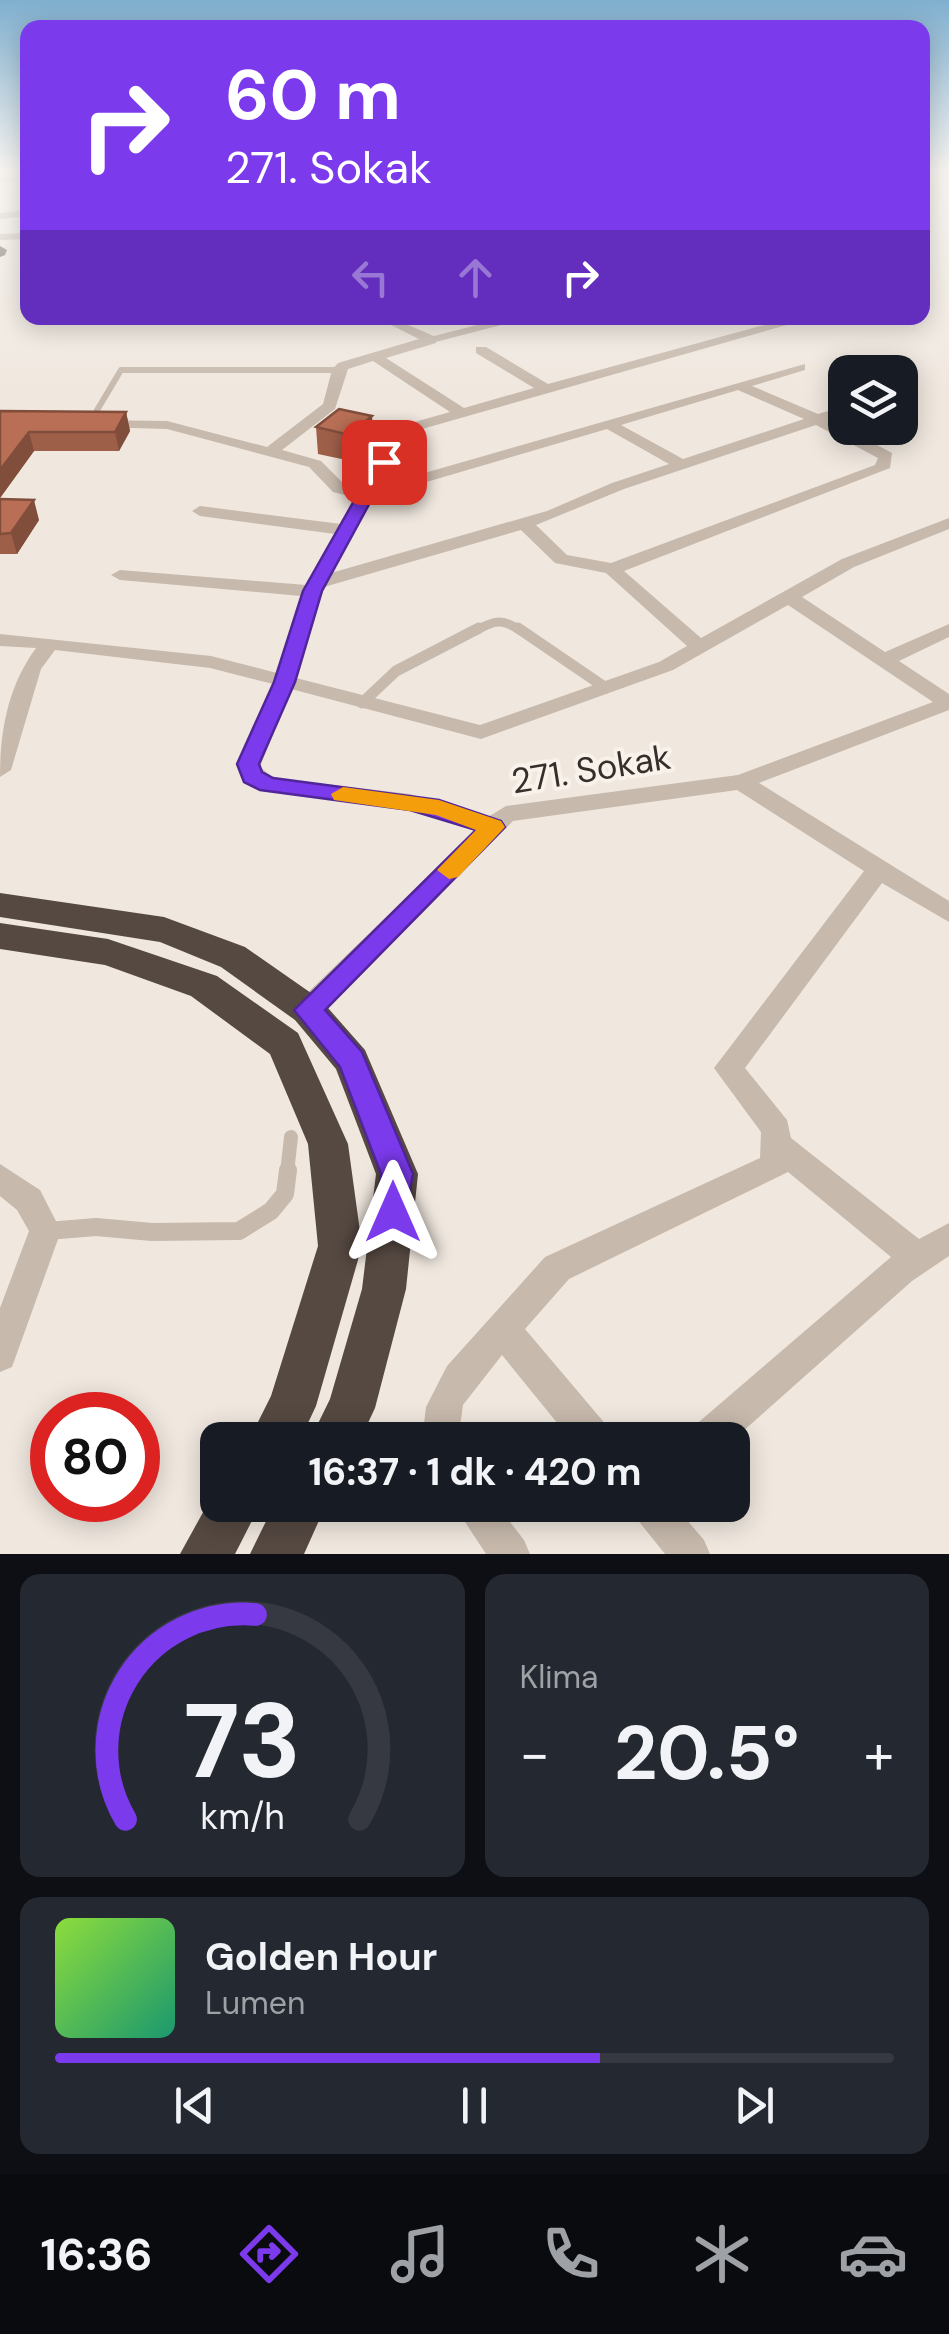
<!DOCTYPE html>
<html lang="tr">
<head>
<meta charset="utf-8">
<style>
	body { margin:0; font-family:"DM Sans",sans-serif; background:#242831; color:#f1f3f6; height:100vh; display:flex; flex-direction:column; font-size:38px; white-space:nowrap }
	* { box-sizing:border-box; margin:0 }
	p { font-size:32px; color:#9ea1a6 }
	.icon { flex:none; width:55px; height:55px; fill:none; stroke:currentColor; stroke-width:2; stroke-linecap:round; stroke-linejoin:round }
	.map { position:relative; height:1554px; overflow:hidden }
	.details { display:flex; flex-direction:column; gap:20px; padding:20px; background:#0d0f14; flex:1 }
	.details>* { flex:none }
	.banner { position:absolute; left:20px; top:20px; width:910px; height:305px; border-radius:20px; box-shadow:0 5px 25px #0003; background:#7c3aed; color:#fff; overflow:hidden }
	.buttons { position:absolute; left:828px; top:355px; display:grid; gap:20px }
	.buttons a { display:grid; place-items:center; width:90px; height:90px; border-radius:20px; background:#171b24; box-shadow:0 5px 25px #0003; font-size:50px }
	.speed { position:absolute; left:30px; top:1392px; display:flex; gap:20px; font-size:50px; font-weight:700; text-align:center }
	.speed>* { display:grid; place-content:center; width:130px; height:130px; border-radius:50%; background:#171b24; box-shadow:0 5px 25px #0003; line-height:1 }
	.speed .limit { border:15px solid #d22; background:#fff; color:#111 }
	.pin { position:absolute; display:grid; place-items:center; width:85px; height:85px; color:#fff; margin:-42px; border-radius:20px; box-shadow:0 5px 15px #0006 }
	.me { position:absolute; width:110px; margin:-55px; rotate:0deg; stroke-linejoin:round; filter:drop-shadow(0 0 8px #0008) }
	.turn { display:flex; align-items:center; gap:35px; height:210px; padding:0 40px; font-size:45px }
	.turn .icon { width:130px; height:130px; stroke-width:2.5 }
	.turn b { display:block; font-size:70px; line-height:85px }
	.lanes { display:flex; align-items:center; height:95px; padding:0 40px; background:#0003; justify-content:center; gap:50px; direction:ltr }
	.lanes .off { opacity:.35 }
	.big { font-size:75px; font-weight:700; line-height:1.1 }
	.details .tile { flex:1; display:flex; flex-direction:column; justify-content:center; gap:15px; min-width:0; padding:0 35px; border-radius:20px; background:#242831 }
	.details .dial { align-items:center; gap:0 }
	.dial svg { height:260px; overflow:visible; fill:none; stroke:#363941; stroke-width:7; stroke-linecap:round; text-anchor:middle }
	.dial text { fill:#f1f3f6; stroke:none }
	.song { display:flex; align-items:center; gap:30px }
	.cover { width:120px; height:120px; border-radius:15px; background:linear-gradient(135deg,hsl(90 70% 55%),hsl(160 70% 35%)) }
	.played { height:10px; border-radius:5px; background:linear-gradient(90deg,#7c3aed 65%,#363941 65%) }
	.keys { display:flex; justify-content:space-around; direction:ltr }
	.heat { display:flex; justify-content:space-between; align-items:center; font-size:55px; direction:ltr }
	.details .tiles { flex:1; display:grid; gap:20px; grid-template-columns:1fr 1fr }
	.tile:last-child { grid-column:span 2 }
	.trip { position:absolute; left:200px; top:1422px; width:550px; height:100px; border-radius:20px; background:#171b24; box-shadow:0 5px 25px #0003; font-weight:700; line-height:100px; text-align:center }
	.tabs { display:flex; height:160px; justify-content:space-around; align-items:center; background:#090b0e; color:#9ea1a6 }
	.tabs .icon { width:70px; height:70px }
	.tabs .active { color:#7c3aed }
	.tabs b { font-size:45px; color:#f1f3f6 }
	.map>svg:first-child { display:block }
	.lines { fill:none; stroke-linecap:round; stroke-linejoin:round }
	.lane-far4 { stroke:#c7b9ac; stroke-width:6 }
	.lane-far3 { stroke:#c7b9ac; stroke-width:9 }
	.lane-far2 { stroke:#c7b9ac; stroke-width:11 }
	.lane-far1 { stroke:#c7b9ac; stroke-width:14 }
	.lane { stroke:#c7b9ac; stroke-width:18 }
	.street { fill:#c7b9ac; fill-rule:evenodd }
	.highway { fill:#564942; fill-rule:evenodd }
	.wall { fill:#9e5f49 }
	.shaded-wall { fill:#814e3c }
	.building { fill:#b86f55; stroke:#814e3c; stroke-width:2.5 }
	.route { fill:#7c3aed; stroke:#51269a; stroke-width:2.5 }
	.slow { fill:#f59e0b }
	.labels { text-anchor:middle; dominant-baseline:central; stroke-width:8; stroke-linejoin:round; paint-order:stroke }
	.street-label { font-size:35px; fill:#362e2a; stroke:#f8f2eb }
</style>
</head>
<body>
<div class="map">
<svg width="949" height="1554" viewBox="0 0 949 1554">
	<rect width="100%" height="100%" fill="#f0e8df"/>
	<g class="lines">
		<path class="lane-far4" d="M 431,340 L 516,318
			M 90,422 L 121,370 L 339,370"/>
		<path class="lane-far3" d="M 475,631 C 495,620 502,618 521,631"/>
		<path class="lane-far2" d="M 518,628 L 606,688
			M 362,703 L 396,671 L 479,628"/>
		<path class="lane-far1" d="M 287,1173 L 291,1137"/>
		<path class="lane" d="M 47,1231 L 96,1227 L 152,1232 L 239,1231 L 271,1211 L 285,1194 L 288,1170"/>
		<path class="street" d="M 28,174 L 28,180 L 0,182 L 0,176 Z
			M 28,210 L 28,216 L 0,219 L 0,213 Z
			M 28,233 L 28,239 L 0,240 L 0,234 Z
			M 377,318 L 392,318 L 436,337 L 436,343 L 386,358 L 464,408 L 534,388 L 476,353 L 476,347 L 486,347 L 548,384 L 790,318 L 790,324 L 408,433 L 379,486 L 805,364 L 805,370 L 752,386 L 818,414 L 845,406 L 845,415 L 830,420 L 892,453 L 890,468 L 624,571 L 701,638 L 842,559 L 949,518 L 949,529 L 854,567 L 802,597 L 885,652 L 949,624 L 949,637 L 899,661 L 949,694 L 949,710 L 759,783 L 949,901 L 949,922 L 882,883 L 745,1068 L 787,1120 L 791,1138 L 919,1239 L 949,1223 L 949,1256 L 912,1281 L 732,1441 L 688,1440 L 693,1427 L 891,1257 L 788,1172 L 569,1279 L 525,1329 L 608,1427 L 613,1440 L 571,1440 L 502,1355 L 463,1405 L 458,1440 L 422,1440 L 426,1407 L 447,1366 L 545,1257 L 760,1158 L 761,1132 L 714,1068 L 864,871 L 737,790 L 513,821 L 318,1018 L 308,1021 L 298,1018 L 294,1010 L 298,1002 L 476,830 L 409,810 L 260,790 L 241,775 L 237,764 L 273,684 L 210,668 L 55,650 L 41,669 L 11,770 L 0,777 C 0,731 8,686 36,648 L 0,646 L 0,634 L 211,656 L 277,673 L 301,596 L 120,580 L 111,575 L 120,570 L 306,585 L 335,534 L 200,516 L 192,511 L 200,506 L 341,524 L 356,498 L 333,492 L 309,467 L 167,429 L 98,427 L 91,423 L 93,420 L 167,421 L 267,447 L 323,404 L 332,370 L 338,363 L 419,339 ZM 373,361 L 450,412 L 397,427 L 361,489 L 345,485 L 321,461 L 282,450 L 335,409 L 348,369 ZM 738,390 L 804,419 L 683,459 L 621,425 ZM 816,425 L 878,458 L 875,465 L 611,563 L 567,555 L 536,525 L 624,489 ZM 607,429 L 669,464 L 612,483 L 547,511 L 331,573 L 372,498 ZM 521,530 L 555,563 L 606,573 L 687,646 L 659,662 L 480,725 L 296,678 L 324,587 ZM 788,605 L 933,702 L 738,775 L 506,806 L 488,817 L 410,794 L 274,778 L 260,767 L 291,689 L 481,739 L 673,670 Z
			M 0,1164 L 40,1190 L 61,1231 L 12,1367 L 0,1372 L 0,1308 L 29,1231 L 17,1210 L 0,1196 Z
			M 454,1505 L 497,1505 L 524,1540 L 530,1554 L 486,1554 Z
			M 630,1505 L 674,1505 L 704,1540 L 710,1554 L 665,1554 L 636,1518 Z"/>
		<path class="highway" d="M 0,246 L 7,250 L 5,255 L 0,257 Z
			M 0,893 L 164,917 L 245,947 L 321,1000 L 365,1050 L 418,1174 L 406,1289 L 375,1408 L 360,1440 L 310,1440 L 330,1399 L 362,1289 L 376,1174 L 336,1069 L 295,1020 L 221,967 L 160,942 L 0,917 Z
			M 0,923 L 108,939 L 217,976 L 298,1033 L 348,1144 L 362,1246 L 316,1406 L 300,1440 L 249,1440 L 271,1396 L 318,1246 L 308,1144 L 270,1054 L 191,996 L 105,965 L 0,949 Z
			M 217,1487 L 218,1505 L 260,1505 L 235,1554 L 180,1554 Z
			M 274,1505 L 326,1505 L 304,1554 L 250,1554 Z"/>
	</g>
	<path class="wall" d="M 339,409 L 374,443 L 351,461 L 318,454 L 316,427 Z
		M 0,411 L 126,412 L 130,431 L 119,451 L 34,451 L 0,498 Z
		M 0,499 L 39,520 L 17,554 L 0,554 Z"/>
	<path class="shaded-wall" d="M 126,412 L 130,431 L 119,451 L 115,432 Z
		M 372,416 L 374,443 L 351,461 L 350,435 Z
		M 29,432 L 34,451 L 0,498 L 0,470 Z
		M 34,500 L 39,520 L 17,554 L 11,533 Z"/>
	<path class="building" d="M 339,409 L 372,416 L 350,435 L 316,427 Z
		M 0,411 L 126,412 L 115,432 L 29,432 L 0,470 Z
		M 0,499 L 34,500 L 11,533 L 0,534 Z"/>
	<linearGradient id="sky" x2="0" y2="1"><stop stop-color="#7fafcf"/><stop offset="0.44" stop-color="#f8f5f1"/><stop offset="1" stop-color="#f8f5f1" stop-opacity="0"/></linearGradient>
	<rect width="949" height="390" fill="url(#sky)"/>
	<path class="route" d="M 384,458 L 392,462 L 322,591 L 295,682 L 259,764 L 262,772 L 273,778 L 439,800 L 501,821 L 505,827 L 325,1010 L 362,1052 L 413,1174 L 404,1223 L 393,1227 L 381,1223 L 377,1212 L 381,1174 L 340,1067 L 294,1010 L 476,830 L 410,810 L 260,790 L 244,782 L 237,764 L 274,682 L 303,591 L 376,462 Z"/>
	<path class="slow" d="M 343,787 L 439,800 L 501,821 L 505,827 L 458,877 L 449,879 L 437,870 L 476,830 L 436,815 L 334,800 L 331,794 Z"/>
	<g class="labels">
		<g class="street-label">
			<text transform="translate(591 769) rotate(-9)">271. Sokak</text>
		</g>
	</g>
</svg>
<div class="buttons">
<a><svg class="icon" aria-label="layers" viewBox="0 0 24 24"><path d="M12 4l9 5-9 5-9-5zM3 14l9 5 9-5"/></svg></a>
</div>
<div class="speed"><div class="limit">80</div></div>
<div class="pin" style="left:384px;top:462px;background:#d93025"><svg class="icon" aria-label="arrive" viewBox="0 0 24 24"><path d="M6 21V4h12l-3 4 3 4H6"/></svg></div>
<svg class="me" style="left:393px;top:1212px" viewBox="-20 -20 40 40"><path d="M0-17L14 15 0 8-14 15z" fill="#7c3aed" stroke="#fff" stroke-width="4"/></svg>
<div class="trip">16:37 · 1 dk · 420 m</div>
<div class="banner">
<div class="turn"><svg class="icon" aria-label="right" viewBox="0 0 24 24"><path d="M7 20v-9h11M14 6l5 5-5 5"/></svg><div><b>60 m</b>271. Sokak</div></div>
<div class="lanes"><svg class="icon off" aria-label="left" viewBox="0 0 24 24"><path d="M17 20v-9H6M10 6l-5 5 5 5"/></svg><svg class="icon off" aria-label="ahead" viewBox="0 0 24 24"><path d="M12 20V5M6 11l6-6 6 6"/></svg><svg class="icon" aria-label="right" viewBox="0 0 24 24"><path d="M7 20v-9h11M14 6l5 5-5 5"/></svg></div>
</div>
</div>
<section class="details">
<div class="tiles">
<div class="tile dial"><svg viewBox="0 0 100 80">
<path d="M14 69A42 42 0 1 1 86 69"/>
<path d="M14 69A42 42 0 0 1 54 6" stroke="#7c3aed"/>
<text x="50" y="56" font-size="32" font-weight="700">73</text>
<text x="50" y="72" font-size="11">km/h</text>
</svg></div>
<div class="tile"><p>Klima</p>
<div class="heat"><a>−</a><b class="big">20.5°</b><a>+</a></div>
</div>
<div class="tile">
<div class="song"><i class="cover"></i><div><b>Golden Hour</b><p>Lumen</p></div></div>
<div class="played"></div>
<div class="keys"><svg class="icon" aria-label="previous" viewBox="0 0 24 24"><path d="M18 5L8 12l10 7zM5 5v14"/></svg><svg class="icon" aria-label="pause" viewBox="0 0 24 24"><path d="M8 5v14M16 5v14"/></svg><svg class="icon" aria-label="next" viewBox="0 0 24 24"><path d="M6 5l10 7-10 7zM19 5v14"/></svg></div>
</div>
</div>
</section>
<nav class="tabs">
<b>16:36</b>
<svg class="icon active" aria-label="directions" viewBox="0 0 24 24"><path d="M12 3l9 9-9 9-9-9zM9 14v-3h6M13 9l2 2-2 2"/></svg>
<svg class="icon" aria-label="music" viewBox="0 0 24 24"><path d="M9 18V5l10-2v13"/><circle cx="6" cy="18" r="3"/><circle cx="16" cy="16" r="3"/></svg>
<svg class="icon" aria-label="phone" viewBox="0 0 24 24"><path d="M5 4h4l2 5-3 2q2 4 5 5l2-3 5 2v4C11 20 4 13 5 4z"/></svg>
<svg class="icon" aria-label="climate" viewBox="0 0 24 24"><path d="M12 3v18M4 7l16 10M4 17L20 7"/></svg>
<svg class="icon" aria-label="car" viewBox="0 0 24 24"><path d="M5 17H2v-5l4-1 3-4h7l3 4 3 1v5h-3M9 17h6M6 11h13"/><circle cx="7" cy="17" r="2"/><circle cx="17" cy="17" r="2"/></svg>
</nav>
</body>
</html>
